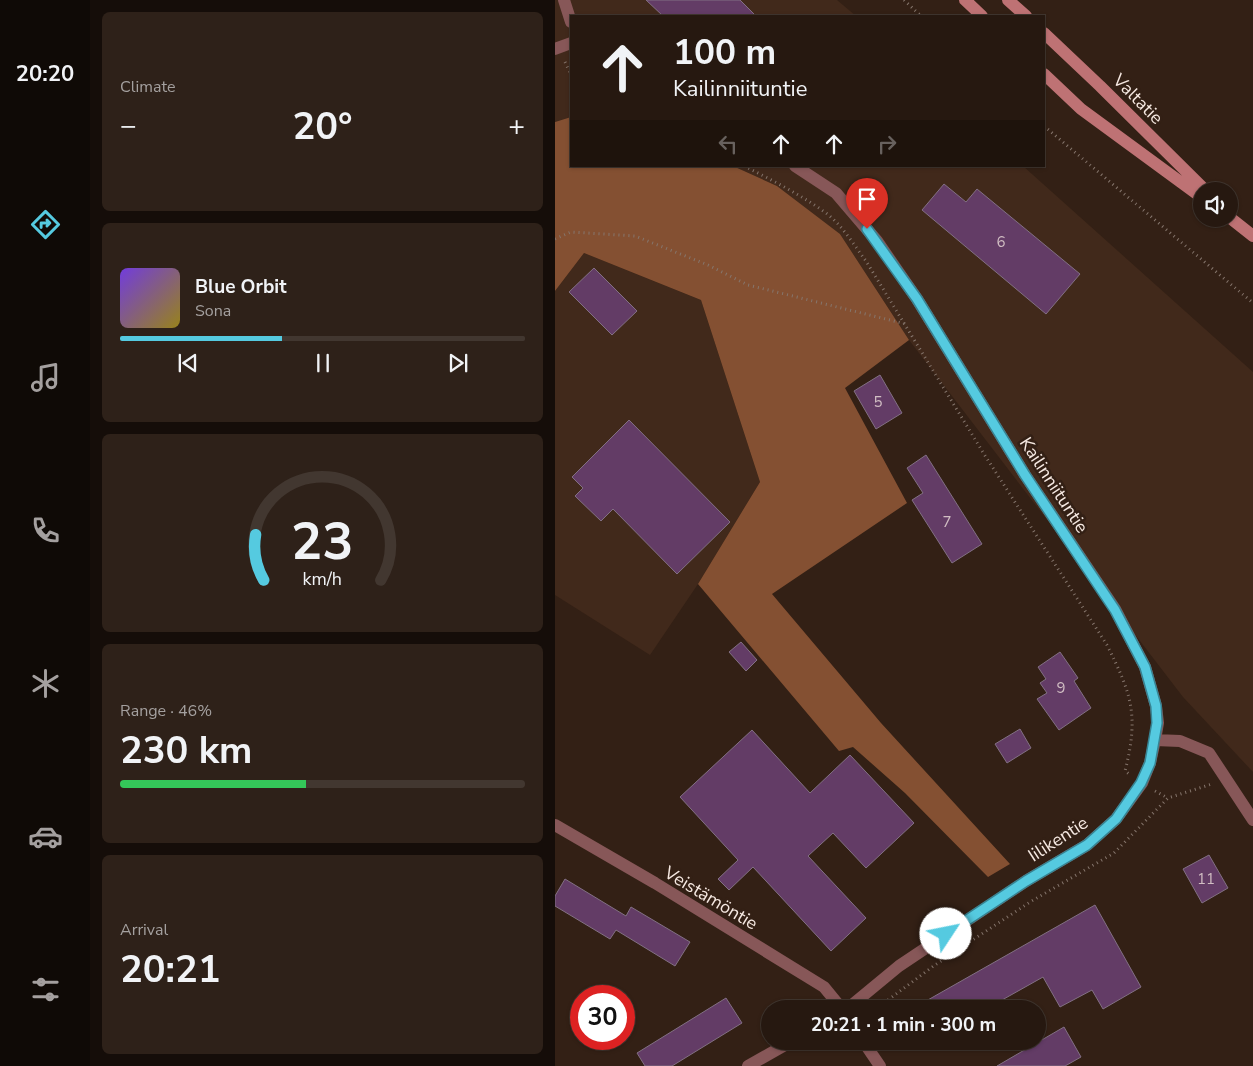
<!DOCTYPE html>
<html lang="en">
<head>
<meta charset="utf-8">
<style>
	body { margin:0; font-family:"Nunito Sans",sans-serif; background:#2e2119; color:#f1f3f6; height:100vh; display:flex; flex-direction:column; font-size:19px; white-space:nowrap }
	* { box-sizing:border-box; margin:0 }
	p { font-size:16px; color:#a4a09f }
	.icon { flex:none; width:28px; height:28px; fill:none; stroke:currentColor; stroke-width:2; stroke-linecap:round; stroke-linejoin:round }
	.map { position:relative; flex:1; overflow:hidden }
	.side { display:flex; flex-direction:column; gap:12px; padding:12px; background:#150d09; width:465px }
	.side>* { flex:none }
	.hud { position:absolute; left:15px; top:15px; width:475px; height:152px; border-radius:0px; box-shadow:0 1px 4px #0004,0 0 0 1px #423730; background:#261810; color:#f1f3f6; overflow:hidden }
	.buttons { position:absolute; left:638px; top:182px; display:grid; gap:10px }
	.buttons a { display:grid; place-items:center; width:45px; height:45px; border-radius:50%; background:#261810; box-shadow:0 1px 4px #0004,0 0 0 1px #423730; font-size:25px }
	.speed { position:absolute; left:15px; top:985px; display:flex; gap:10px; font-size:25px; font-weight:700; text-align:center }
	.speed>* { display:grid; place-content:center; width:65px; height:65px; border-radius:50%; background:#261810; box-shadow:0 1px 4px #0004,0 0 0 1px #423730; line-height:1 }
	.speed .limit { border:8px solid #d22; background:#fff; color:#111 }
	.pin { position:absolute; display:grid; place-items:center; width:42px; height:42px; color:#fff; margin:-51px -21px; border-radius:50% 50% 50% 0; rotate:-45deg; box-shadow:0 0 5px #0007 }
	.pin .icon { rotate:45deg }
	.me { position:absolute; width:55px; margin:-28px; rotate:56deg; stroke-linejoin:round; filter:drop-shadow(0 0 4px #0008) }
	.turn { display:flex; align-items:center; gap:18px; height:105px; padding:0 20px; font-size:22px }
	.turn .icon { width:65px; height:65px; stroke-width:2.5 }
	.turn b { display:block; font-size:35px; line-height:42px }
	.lanes { display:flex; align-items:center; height:48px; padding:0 20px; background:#0003; justify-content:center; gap:25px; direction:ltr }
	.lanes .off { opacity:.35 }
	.big { font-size:38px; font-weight:700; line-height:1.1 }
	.side .widget { flex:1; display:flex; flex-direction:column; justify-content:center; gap:8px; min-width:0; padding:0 18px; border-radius:8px; background:#2e2119 }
	.side .dial { align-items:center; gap:0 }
	.dial svg { height:130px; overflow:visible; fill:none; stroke:#423730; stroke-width:7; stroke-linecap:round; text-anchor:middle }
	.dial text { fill:#f1f3f6; stroke:none }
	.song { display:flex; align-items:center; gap:15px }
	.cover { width:60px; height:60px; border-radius:8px; background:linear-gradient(135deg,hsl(260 70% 55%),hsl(50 70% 35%)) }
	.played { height:5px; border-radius:2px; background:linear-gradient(90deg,#55cae0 40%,#423730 40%) }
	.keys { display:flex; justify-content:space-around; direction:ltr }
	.heat { display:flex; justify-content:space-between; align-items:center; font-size:28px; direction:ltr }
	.charge { height:8px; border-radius:4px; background:linear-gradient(90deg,#34c759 46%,#423730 0) }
	.trip { position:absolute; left:206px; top:1000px; width:285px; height:50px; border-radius:25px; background:#261810; box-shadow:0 1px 4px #0004,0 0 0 1px #423730; font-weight:700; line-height:50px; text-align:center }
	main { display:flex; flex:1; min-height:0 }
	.dock { display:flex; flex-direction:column; width:90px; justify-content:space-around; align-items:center; background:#0f0a06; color:#a4a09f }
	.dock .icon { width:35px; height:35px }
	.dock .on { color:#55cae0 }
	.dock b { font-size:22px; color:#f1f3f6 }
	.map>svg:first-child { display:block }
	.built { fill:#41291b }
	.forest { fill:#845032 }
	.building { fill:#633c66; stroke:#827083 }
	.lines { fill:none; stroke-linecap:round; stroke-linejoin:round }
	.path { stroke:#86766d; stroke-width:3; stroke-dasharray:1 4; stroke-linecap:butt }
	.minor { stroke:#875758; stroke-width:12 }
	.secondary { stroke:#be7274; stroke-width:12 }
	.route-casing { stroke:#378392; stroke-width:12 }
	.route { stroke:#55cae0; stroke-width:9 }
	.labels { text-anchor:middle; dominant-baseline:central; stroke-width:5; stroke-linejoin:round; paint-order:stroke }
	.number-label { font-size:15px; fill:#d1bec3 }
	.street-label { font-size:18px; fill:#f6e9e2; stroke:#332015 }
</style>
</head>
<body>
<main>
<nav class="dock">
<b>20:20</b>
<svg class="icon on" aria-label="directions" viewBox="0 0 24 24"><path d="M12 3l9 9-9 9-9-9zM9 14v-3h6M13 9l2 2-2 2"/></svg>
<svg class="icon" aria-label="music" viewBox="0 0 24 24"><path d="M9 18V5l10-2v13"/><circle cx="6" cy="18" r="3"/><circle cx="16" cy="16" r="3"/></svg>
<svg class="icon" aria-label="phone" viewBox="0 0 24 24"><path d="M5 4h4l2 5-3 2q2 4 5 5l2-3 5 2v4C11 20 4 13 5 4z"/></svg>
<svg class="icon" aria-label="climate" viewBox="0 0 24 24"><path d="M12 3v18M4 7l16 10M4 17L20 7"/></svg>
<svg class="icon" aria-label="car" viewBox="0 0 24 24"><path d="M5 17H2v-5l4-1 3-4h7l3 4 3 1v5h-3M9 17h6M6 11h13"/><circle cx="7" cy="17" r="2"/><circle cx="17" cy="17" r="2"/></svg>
<svg class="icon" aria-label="filters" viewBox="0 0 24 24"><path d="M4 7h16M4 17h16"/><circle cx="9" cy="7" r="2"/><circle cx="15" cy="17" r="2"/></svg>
</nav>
<section class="side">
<div class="widget"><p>Climate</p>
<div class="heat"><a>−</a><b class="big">20°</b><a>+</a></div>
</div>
<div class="widget">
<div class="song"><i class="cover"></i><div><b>Blue Orbit</b><p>Sona</p></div></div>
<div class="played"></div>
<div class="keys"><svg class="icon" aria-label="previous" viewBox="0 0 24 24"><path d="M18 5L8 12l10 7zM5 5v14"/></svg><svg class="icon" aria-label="pause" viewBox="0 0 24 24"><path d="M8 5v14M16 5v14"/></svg><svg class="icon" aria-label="next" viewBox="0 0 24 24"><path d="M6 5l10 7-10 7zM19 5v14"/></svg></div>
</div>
<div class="widget dial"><svg viewBox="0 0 100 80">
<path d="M14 69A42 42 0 1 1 86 69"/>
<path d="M14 69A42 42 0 0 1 9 41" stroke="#55cae0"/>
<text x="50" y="56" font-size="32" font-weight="700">23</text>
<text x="50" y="72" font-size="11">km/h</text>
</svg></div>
<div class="widget"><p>Range · 46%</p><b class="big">230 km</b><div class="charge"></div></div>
<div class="widget"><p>Arrival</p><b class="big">20:21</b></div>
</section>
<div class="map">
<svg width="698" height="1066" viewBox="0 0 698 1066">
	<rect width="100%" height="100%" fill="#332015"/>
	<path class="built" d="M 0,0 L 282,0 L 301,16 L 16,16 L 16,117 L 0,122 Z
		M 178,166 L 468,166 L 698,372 L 698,772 L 628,697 L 354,340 L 285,234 L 222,186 Z
		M 29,253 L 146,300 L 205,482 L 143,584 L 95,655 L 0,595 L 0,291 Z"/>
	<path class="forest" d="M 16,117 L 16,166 L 178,166 L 222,186 L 285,234 L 354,340 L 290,388 L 352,503 L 217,594 L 326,723 L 455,864 L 433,877 L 350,793 L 298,747 L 284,751 L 143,584 L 205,482 L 146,300 L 29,253 L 0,291 L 0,122 Z"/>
	<path class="building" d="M 91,0 L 185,0 L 201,16 L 108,16 Z
		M 389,184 L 411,202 L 422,189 L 525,274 L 491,314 L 367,210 Z
		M 39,268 L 82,311 L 57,335 L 14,292 Z
		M 325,375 L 347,413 L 321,429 L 299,391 Z
		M 74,420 L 175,522 L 122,574 L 58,509 L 46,521 L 20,496 L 28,488 L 17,477 Z
		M 371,455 L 427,544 L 397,563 L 357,500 L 368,493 L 352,468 Z
		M 186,642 L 202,660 L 191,671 L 174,652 Z
		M 505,652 L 523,678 L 519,681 L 536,708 L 504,730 L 482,699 L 492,693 L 485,683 L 491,679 L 483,667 Z
		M 465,729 L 476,748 L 452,763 L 440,744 Z
		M 197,730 L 255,793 L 295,755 L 359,823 L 311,868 L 278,833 L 253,856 L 311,918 L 276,951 L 198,867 L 174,890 L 163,879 L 183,860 L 125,797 Z
		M 654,855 L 673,888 L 647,903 L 628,869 Z
		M 10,879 L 71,916 L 76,907 L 135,942 L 120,966 L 61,930 L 55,939 L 0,906 L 0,896 Z
		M 540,905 L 586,987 L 548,1009 L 537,990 L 505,1007 L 488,977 L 431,1009 L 357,1009 Z
		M 171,998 L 187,1023 L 117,1066 L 90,1066 L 82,1053 Z
		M 509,1027 L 526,1057 L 510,1066 L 442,1066 Z"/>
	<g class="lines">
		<path class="path" d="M 349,0 L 366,16
			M 10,62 L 16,75
			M 489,126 L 698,303
			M 189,166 C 217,180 246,195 271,213 C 287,225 299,245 311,261 L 429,454 L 552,645 C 577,695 584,716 570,771 L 574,774
			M 0,239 L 16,232 L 80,236 L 153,265 L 193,285 L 351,324
			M 600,791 L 613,798
			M 321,1009 L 380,965 L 475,902 L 559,853 L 613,798 L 657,784"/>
		<path class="minor" d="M 9,0 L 16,22
			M 0,49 L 16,43
			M 240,166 L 281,193 L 322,241 L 362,299 L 470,475 L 560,609 L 590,667 L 601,706 L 603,723 L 600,740 L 625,741 L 654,753 L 698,820
			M 0,825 L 100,883 L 269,987 L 287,1009
			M 292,1009 L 344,966 L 471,881 L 532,845 L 561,819 L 587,783 L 595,763 L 600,740
			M 308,1041 L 325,1066
			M 193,1066 L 237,1041"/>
		<path class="secondary" d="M 410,0 L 427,16
			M 453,0 L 471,16
			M 489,33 L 545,86 L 651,191
			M 489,74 L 526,109 L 646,197
			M 674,217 L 698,236"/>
	</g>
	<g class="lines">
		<defs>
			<path id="route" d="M 312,229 L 362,299 L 470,475 L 560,610 L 590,667 L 601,706 L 602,723 L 595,763 L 586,783 L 561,819 L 532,845 L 471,881 L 391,934"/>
		</defs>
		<use href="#route" class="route-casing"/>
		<use href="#route" class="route"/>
	</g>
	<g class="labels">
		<g class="number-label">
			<text x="446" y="242">6</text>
			<text x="323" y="402">5</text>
			<text x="392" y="522">7</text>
			<text x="506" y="688">9</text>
			<text x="651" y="879">11</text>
		</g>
		<g class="street-label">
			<text transform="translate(583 99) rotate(45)">Valtatie</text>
			<text transform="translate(499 485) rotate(57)">Kailinniituntie</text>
			<text transform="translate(503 839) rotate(-33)">Iilikentie</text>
			<text transform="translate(156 898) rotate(31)">Veistämöntie</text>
		</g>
	</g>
</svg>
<div class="buttons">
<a><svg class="icon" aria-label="sound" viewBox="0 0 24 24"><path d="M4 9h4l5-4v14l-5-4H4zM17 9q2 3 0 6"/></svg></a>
</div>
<div class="speed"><div class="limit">30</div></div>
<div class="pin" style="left:312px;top:229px;background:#d93025"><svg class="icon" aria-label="arrive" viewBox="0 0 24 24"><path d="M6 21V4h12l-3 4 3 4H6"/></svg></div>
<svg class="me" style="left:391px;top:934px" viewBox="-20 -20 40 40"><circle r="19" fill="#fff"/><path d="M0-13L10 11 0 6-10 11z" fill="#55cae0"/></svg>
<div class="trip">20:21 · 1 min · 300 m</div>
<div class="hud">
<div class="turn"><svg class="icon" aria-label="ahead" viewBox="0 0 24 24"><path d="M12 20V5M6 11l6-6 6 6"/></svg><div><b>100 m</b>Kailinniituntie</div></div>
<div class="lanes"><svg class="icon off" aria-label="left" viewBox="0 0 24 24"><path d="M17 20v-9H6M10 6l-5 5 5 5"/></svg><svg class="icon" aria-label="ahead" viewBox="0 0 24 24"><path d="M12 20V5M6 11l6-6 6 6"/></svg><svg class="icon" aria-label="ahead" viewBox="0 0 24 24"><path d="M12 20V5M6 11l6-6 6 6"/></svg><svg class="icon off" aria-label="right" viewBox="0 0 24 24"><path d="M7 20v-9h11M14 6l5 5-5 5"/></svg></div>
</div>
</div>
</main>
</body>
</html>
